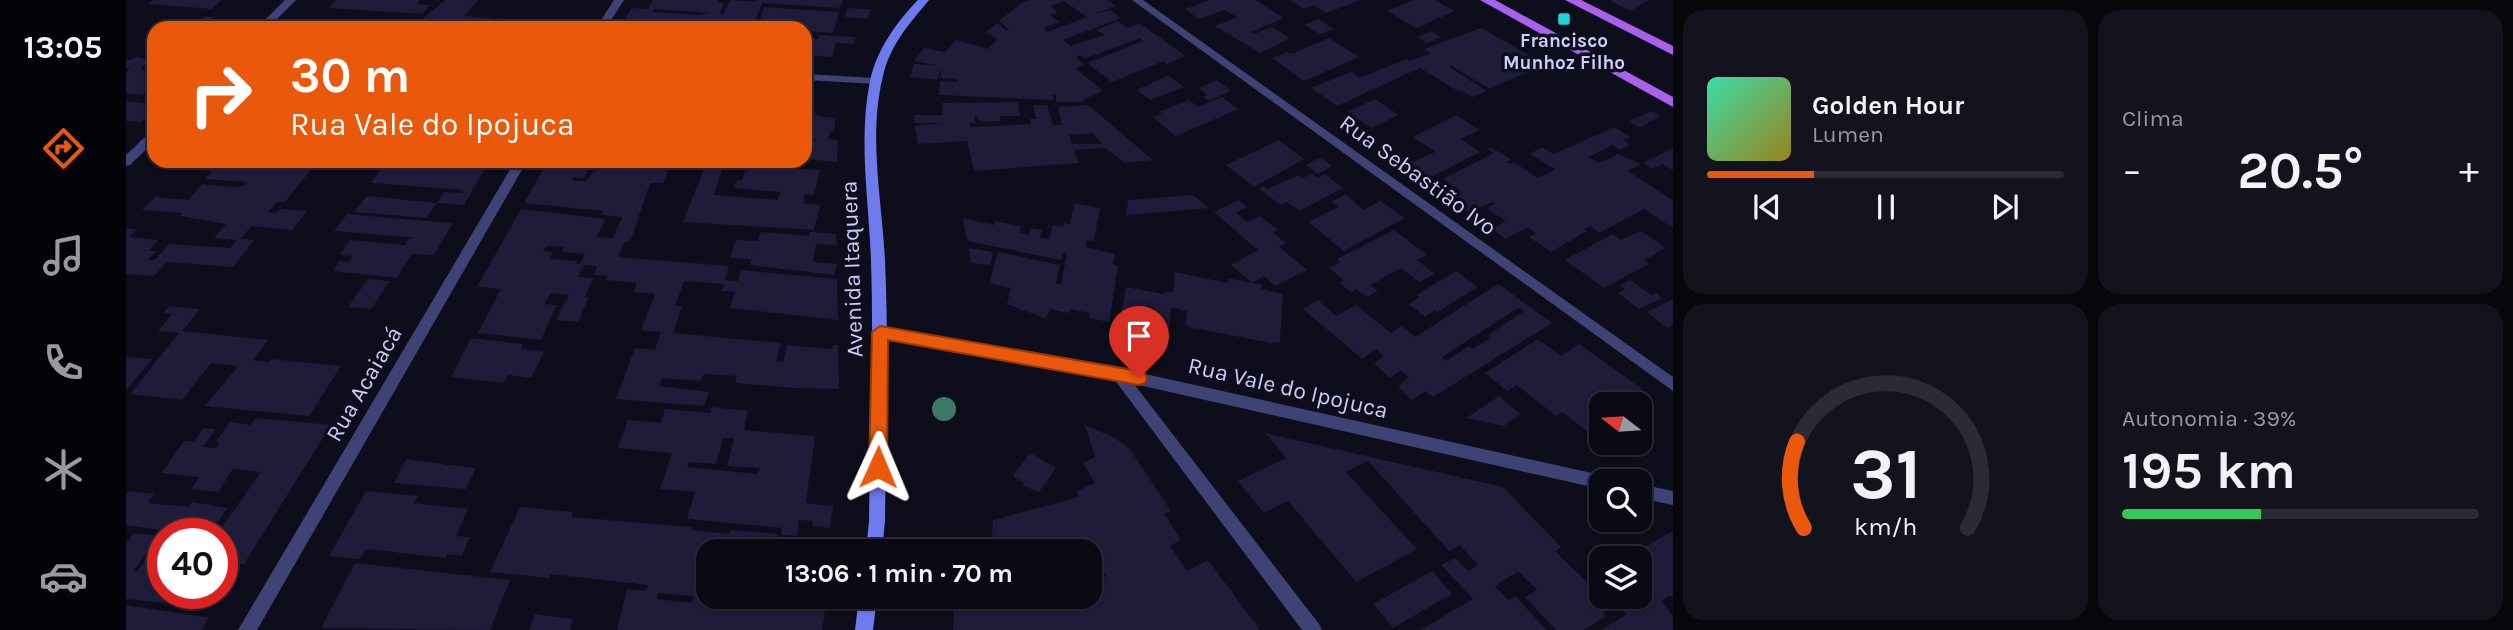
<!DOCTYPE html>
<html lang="pt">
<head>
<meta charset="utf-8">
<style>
	body { margin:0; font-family:Karla,sans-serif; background:#13131d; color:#f1f3f6; height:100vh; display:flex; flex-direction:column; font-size:26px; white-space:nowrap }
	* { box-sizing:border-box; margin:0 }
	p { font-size:23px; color:#999aa0 }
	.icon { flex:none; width:38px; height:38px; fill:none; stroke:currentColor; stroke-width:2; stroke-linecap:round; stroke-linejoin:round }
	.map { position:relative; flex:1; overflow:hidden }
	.details { display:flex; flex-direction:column; gap:10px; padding:10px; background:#06060b; width:840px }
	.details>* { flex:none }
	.guide { position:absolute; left:21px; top:21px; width:665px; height:147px; border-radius:21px; box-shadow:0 2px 5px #0004,0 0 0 2px #2a2b34; background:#ea580c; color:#fff; overflow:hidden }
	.needle { width:46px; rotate:287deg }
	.controls { position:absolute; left:1463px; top:392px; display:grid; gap:14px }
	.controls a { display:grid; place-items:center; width:63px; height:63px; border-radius:14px; background:#0a0a14; box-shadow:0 2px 5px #0004,0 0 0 2px #2a2b34; font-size:35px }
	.speed { position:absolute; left:21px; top:518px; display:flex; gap:14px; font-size:35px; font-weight:700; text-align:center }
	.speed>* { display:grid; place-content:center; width:91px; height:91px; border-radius:50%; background:#0a0a14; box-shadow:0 2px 5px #0004,0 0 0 2px #2a2b34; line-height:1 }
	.speed .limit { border:10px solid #d22; background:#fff; color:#111 }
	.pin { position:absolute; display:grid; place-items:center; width:60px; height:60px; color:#fff; margin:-72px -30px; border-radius:50% 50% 50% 0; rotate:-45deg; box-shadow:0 0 7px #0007 }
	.pin .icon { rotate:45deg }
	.me { position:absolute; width:77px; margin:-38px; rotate:1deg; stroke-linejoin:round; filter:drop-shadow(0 0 5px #0008) }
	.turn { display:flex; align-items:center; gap:24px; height:147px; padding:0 28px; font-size:32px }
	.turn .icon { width:91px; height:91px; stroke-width:2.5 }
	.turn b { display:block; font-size:49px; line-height:60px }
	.big { font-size:52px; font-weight:700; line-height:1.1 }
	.details .widget { flex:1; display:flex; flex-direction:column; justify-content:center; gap:10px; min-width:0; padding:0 24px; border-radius:21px; background:#13131d }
	.details .dial { align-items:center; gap:0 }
	.dial svg { height:182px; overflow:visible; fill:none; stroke:#2a2b34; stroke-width:7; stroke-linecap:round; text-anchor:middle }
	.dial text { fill:#f1f3f6; stroke:none }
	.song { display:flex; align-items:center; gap:21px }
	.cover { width:84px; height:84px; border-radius:10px; background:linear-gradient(135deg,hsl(160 70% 55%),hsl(50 70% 35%)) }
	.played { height:7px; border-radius:4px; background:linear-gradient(90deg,#ea580c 30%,#2a2b34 30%) }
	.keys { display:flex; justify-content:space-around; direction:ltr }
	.heat { display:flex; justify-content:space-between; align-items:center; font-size:38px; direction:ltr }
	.charge { height:10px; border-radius:5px; background:linear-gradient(90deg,#34c759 39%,#2a2b34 0) }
	.details .tiles { flex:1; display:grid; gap:10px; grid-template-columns:repeat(2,1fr) }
	.trip { position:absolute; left:570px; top:539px; width:406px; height:70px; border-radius:21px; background:#0a0a14; box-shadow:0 2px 5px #0004,0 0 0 2px #2a2b34; font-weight:700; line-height:70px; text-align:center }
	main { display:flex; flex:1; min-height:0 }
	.menu { display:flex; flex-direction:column; width:126px; justify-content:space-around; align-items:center; background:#040408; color:#999aa0 }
	.menu .icon { width:49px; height:49px }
	.menu .selected { color:#ea580c }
	.menu b { font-size:32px; color:#f1f3f6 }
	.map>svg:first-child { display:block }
	.building { fill:#1e1c39; fill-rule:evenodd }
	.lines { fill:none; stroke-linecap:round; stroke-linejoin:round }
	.street { fill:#3e4274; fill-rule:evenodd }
	.secondary { fill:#6f7aed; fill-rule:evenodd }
	.primary { fill:#a961ec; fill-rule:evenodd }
	.tree { fill:#3d7869 }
	.route { fill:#ea580c; stroke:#983908; stroke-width:2 }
	.poi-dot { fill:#1ad8d6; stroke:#0e0d1b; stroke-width:2.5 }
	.labels { text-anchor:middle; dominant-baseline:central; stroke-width:7; stroke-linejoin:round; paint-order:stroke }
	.far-poi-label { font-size:19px; font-weight:bold; fill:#cdcdf9; stroke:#0e0d1b }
	.street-label { font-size:23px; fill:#cdcdf9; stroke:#0e0d1b }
</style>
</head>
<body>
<main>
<nav class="menu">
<b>13:05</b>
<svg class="icon selected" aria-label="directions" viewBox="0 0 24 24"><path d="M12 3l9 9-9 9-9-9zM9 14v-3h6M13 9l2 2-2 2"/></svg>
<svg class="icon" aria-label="music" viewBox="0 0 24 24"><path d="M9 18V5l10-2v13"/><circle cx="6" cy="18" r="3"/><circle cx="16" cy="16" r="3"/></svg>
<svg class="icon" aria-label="phone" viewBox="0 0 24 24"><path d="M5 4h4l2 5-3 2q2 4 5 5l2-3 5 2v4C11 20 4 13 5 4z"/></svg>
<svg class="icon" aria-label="climate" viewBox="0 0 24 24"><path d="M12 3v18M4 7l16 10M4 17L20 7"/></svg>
<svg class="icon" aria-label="car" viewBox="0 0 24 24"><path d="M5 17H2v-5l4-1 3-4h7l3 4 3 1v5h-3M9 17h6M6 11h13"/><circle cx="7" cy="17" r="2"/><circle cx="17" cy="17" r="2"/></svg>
</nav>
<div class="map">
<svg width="1547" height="630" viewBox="0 0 1547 630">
	<rect width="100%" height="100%" fill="#0e0d1b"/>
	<path class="building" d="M 27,0 L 95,0 L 86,9 L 23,4 Z
		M 210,0 L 294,0 L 291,4 L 304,5 L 296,14 L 203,8 Z
		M 319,0 L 352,0 L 338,16 L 365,18 L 357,28 L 286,28 Z
		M 527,0 L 592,0 L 591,3 L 598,3 L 594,14 L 597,14 L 604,0 L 630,2 L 630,0 L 717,0 L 714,8 L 636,3 L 630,19 L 634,20 L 638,7 L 713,12 L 707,33 L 679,31 L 679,28 L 584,28 L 497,22 L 506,8 L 522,9 ZM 528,9 L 586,13 L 569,15 L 527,12 Z
		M 904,0 L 981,0 L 990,6 L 968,14 L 984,10 L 995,18 L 937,40 L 945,46 L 978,35 L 970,30 L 992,21 L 1001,28 L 1014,23 L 1059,56 L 1041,64 L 1038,61 L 986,82 L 961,63 L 1017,41 L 1014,38 L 958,59 L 955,55 L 950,57 L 958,65 L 949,68 L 977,91 L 957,100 L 958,102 L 930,102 L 930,95 L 927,95 L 927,100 L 813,95 L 814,81 L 831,82 L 831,79 L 814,78 L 816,67 L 811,80 L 784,77 L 788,64 L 809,65 L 788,61 L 798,48 L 819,52 L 830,40 L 862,49 L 872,39 L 860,32 L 872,23 L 880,31 L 883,30 L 873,21 L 894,4 ZM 938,1 L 961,17 L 921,32 L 917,28 L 933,22 L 924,15 L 932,13 L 924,6 Z
		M 1083,0 L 1129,0 L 1158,18 L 1125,32 L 1128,34 L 1146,27 L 1164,38 L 1134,53 L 1089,26 L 1111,17 L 1098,10 L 1073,19 L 1059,9 Z
		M 1164,0 L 1235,0 L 1200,13 L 1187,5 L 1178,9 Z
		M 1287,0 L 1309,0 L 1329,11 L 1290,28 L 1261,11 Z
		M 1487,0 L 1524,0 L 1504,11 L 1484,1 Z
		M 721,8 L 741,9 L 745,10 L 741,19 L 719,17 Z
		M 77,17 L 89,17 L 83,23 L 99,24 L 95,28 L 66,28 Z
		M 373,18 L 406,21 L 442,23 L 439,28 L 365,28 Z
		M 1192,19 L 1208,29 L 1194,34 L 1179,25 Z
		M 1355,28 L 1415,62 L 1401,69 L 1404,71 L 1364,89 L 1326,66 L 1323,67 L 1361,91 L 1347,97 L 1334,90 L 1332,91 L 1294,68 L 1211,106 L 1185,88 L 1225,72 L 1234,78 L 1280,59 L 1283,61 L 1301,55 L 1305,53 L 1298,49 Z
		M 1305,31 L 1315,37 L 1301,43 L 1291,37 Z
		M 693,35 L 730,37 L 727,44 L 710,43 L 706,57 L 679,55 L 679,38 L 691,39 Z
		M 1203,38 L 1233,57 L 1178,81 L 1146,58 L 1161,52 L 1165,54 Z
		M 10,57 L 24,60 L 14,69 L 28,70 L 28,83 L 16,95 L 0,93 L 0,72 L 4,68 L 0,68 L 0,60 L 6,60 Z
		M 1042,75 L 1058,87 L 1024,100 L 1011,90 Z
		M 1091,80 L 1105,91 L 1082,101 L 1077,97 L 1081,95 L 1073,88 Z
		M 1096,97 L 1112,109 L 1050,136 L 1027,117 L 1036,114 L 1033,112 L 1063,100 L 1072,107 Z
		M 1249,99 L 1273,115 L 1245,128 L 1222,112 Z
		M 0,101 L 28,104 L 28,110 L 15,122 L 0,121 Z
		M 892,102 L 894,116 L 874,116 L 875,121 L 854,122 L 851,116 L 848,116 L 849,123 L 843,123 L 845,127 L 905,124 L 904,119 L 910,119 L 907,105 L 921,105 L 927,125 L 936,125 L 932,107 L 962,105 L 1027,160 L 999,163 L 979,148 L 948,150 L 953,163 L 848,171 L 841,141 L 792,144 L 789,126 L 817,123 L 789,123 L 788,115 L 817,115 L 816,103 ZM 967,133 L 976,144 L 946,144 L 943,135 Z
		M 679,103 L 689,104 L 687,113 L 691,113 L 691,116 L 710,118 L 708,131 L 704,131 L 702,139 L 712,140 L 711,162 L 679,159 L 679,143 L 688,144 L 690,138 L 682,137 L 684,130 L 679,129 Z
		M 1526,111 L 1535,116 L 1514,127 L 1503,121 Z
		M 1330,115 L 1353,130 L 1335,139 L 1354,152 L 1299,180 L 1279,166 L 1309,152 L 1287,137 Z
		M 1488,127 L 1504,137 L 1497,140 L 1504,145 L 1494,150 L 1486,145 L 1463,157 L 1473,163 L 1492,154 L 1515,164 L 1501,171 L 1547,200 L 1547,228 L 1518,209 L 1473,233 L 1464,226 L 1458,229 L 1461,231 L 1425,252 L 1403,237 L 1410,233 L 1401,227 L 1380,239 L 1366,229 L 1380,221 L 1360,208 L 1369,204 L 1366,202 L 1342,213 L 1321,198 L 1334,191 L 1317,179 L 1368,153 L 1362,149 L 1364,147 L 1385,159 L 1380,162 L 1384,164 L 1388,162 L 1412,178 L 1429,169 L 1404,154 L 1416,147 L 1428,154 Z
		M 1153,140 L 1178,159 L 1128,187 L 1100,165 Z
		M 1547,148 L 1547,170 L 1536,164 L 1526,169 L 1517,163 Z
		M 1195,157 L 1206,166 L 1192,174 L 1180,165 Z
		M 45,161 L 192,161 L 159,202 L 151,202 L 142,212 L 150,213 L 154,209 L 181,211 L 166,230 L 125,226 L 115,239 L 128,240 L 107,267 L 41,262 L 28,276 L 0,274 L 0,228 L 11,229 L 3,237 L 32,240 L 22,251 L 30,251 L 22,260 L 29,260 L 43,244 L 104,248 L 111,240 L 88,238 L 100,224 L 54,216 L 56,213 L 16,210 L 29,197 L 62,200 L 76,184 L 108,187 L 118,186 L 122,182 L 79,179 L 86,171 L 39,167 Z
		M 261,161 L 363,161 L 338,205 L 311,203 L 300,218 L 228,212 L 241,196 L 311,203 L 318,192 L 336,193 L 338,190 L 245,183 Z
		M 422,161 L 460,162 L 458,165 L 464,166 L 458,178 L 448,177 L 446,181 L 460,181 L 475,161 L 543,166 L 537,183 L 524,183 L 504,242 L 499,242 L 492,257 L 603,266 L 599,280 L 612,281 L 615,270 L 711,279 L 712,320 L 604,308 L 609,292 L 596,291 L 598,284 L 558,281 L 549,306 L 556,306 L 547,333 L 655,343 L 650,361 L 657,362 L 661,345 L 706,349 L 707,345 L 712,345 L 713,389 L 669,388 L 609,383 L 611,376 L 578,374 L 575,381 L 536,378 L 533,386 L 583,392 L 578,406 L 490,399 L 509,348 L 529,350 L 535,332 L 515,330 L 529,294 L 507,292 L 511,283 L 480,280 L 482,276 L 468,275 L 471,266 L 458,265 L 452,277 L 467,278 L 459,297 L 463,297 L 452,322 L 430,320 L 443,295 L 424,293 L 419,304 L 431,305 L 415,340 L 352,333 L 375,289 L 351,287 L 395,209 L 480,219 L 471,237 L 487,238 L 496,217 L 475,215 L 477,211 L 398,203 ZM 420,246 L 438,247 L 436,252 L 459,254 L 454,264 L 450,264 L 451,261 L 424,259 L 427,252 L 417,251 Z
		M 581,161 L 610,161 L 608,167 L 597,166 L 588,195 L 652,200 L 654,192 L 608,188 L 611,180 L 616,180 L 621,165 L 694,170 L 688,195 L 679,194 L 677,203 L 694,205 L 688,230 L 557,222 Z
		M 1186,173 L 1192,178 L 1199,174 L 1217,188 L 1173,211 L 1161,202 L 1155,205 L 1133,189 L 1138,186 L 1142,189 L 1173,175 L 1177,178 Z
		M 1220,194 L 1237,210 L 1254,201 L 1279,218 L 1218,251 L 1182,222 L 1212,207 L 1205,202 Z
		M 1067,195 L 1083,208 L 1000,215 L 1002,200 Z
		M 1112,200 L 1121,207 L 1110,213 L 1121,222 L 1134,216 L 1152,230 L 1147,233 L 1160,243 L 1153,247 L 1181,270 L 1149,286 L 1138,276 L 1126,283 L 1105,265 L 1132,250 L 1088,212 Z
		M 948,203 L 974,208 L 968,241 L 961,240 L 959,247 L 989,254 L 987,264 L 992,266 L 983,322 L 963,318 L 964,313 L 944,309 L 943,313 L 924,309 L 920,319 L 881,304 L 885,288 L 863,283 L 872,252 L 934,265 L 930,284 L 935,284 L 941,253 L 937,253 L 935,260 L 841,241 L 837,218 L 868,225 L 869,221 L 895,226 L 893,233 L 903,235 L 905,228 L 916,230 L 914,238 L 923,239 L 927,225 L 937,227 L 938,223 L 944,224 Z
		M 221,214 L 299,221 L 327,223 L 308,255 L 286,254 L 271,278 L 207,271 L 213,261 L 223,262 L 226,256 L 214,255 L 224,240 L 279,245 L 282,239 L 289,238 L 208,231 Z
		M 1268,230 L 1301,255 L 1291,260 L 1309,274 L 1293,282 L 1275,268 L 1244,285 L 1252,291 L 1240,297 L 1230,289 L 1224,292 L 1214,283 L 1218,280 L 1203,268 L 1215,262 L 1211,259 Z
		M 1515,231 L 1540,248 L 1518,260 L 1523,264 L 1478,288 L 1439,260 L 1487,234 L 1494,240 Z
		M 635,232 L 683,236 L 684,232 L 710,234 L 711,245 L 690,244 L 687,262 L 711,264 L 708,275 L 624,265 L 628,246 L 625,259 L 604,258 L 610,240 L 632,241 Z
		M 843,248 L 867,252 L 864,265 L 845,263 Z
		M 1330,271 L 1351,287 L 1312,312 L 1309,310 L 1299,317 L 1283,304 L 1293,297 L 1291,295 Z
		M 1049,272 L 1101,283 L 1102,278 L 1136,285 L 1135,289 L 1157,294 L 1154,342 L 1145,343 L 1063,327 L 1060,324 L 1061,311 L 1045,307 L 1043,330 L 1039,330 L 1039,334 L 993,325 L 1000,287 L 1038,294 L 1039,291 L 1047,293 Z
		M 242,279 L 264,281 L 245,309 L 222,307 Z
		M 1504,280 L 1525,295 L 1530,293 L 1536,298 L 1513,309 L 1492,293 L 1499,290 L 1494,285 Z
		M 1372,284 L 1426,323 L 1307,397 L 1299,391 L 1286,400 L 1272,387 L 1283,377 L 1275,370 L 1264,378 L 1248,363 L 1258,356 L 1250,349 L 1236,359 L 1177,309 L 1192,300 L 1210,316 L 1230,305 L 1265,333 L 1275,326 L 1289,337 ZM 1392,308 L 1398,311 L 1361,336 L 1364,338 L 1347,349 L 1343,346 L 1320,361 L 1316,357 Z
		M 1547,299 L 1547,325 L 1541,328 L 1521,312 Z
		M 43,306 L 74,309 L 56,331 L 142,340 L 127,360 L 143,362 L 145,359 L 215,366 L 183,416 L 79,406 L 112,366 L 85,363 L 56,400 L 4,394 L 53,333 L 32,331 L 46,314 L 37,313 Z
		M 345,338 L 397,344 L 395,349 L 418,352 L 405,378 L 382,375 L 378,383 L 325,377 Z
		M 1412,339 L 1435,356 L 1453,344 L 1516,389 L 1493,404 L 1475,404 L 1475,434 L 1470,438 L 1436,412 L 1430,416 L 1391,385 L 1381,391 L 1359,373 Z
		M 0,357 L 26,359 L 0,391 Z
		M 1373,396 L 1394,414 L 1378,426 L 1340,418 Z
		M 586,407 L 622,411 L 618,430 L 689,436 L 680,503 L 707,506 L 704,528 L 686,526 L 687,521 L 673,520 L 671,536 L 655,535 L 656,528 L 561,519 L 569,492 L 534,489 L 546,453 L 492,448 L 502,420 L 535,423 L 539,409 L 584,413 ZM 597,438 L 608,438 L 601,466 L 634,468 L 632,474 L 561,467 L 563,462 L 590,464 Z
		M 130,418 L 205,425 L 118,564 L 96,563 L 96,534 L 91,534 L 135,472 L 107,469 L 92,492 L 65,489 L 73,477 L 35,473 L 58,441 L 68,442 L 77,428 L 90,429 L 77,447 L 90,448 L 93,442 L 90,442 L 104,422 L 125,425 Z
		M 959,425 L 989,438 L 1003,448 L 1045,511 L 1038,514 L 1055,540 L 1044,546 L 1061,571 L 1082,560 L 1134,630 L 827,630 L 829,598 L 855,600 L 855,597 L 910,597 L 915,606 L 936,597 L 964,597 L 964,583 L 980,576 L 971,562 L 964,565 L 964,551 L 865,551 L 867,520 L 953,497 L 951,491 L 969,483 L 957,463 L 969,457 Z
		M 1139,433 L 1377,487 L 1435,547 L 1429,551 L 1478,599 L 1475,602 L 1483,609 L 1477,613 L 1480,616 L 1458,630 L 1430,630 L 1399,597 L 1411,590 L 1392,571 L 1369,586 L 1382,600 L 1389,596 L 1421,630 L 1294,630 L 1347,599 L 1315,565 L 1329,558 L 1342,571 L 1352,565 L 1334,545 L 1323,551 L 1242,461 L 1220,472 L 1291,549 L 1230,582 L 1162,501 L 1138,513 L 1112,481 L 1160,458 Z
		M 1494,443 L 1508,443 L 1516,453 L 1500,452 Z
		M 904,453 L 930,468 L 913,492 L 897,486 L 898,483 L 887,476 Z
		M 280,459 L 323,465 L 350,468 L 340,489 L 268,483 Z
		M 3,491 L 28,494 L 21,503 L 63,507 L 66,502 L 101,508 L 84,534 L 62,534 L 0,525 L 0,496 Z
		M 240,491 L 292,496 L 288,503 L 342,509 L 330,536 L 344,537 L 336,556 L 321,554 L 320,558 L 240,549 L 234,559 L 203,556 Z
		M 394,507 L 447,512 L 446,517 L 566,527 L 566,530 L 603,534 L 604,530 L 652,534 L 648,551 L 583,551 L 580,573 L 583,573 L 583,597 L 701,597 L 696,630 L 491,630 L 501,589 L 520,591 L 522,585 L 424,574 L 423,578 L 364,572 ZM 532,593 L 567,596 L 566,603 L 531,599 Z
		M 1547,531 L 1547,597 L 1542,596 L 1535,601 L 1547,616 L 1547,630 L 1475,630 L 1501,614 L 1484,597 L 1514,597 L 1514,558 L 1499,558 Z
		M 8,533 L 33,536 L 8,570 L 11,572 L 30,545 L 37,546 L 37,593 L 68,593 L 60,605 L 0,599 L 0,544 Z
		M 229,563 L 384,580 L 364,630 L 195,628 Z
		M 1306,571 L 1326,594 L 1267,628 L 1247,604 Z
		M 0,605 L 77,617 L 83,617 L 75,630 L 0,630 Z
		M 409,614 L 447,619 L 444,630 L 403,630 Z"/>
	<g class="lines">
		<path class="street" d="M 159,0 L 170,0 L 142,28 L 131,28 Z
			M 488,0 L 498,0 L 480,28 L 470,28 Z
			M 1006,0 L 1017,0 L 1547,377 L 1547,391 Z
			M 679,74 L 750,78 L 755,81 L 750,84 L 679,80 Z
			M 28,131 L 28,142 L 4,165 L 0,166 L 0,155 L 24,132 Z
			M 389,161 L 401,161 L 131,630 L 112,630 Z
			M 754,326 L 992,368 L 1475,475 L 1481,477 L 1483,481 L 1475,481 L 1475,489 L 1008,384 L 1193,624 L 1196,630 L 1176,630 L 988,379 L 754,338 L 749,336 L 747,332 L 749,328 Z
			M 1514,484 L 1547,491 L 1547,505 L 1514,498 Z"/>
		<path class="secondary" d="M 792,0 L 803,0 C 783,24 764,45 757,76 C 742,136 756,200 759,261 C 763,348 760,434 759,521 L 756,551 L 740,551 L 743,521 C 744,434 748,348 745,261 C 743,201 732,140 744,81 C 751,49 770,23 792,0 Z
			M 733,597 L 751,597 L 747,630 L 729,630 Z"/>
		<path class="primary" d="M 1354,0 L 1369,0 L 1547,97 L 1547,107 Z
			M 1439,0 L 1455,0 L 1547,46 L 1547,55 Z"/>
	</g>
	<circle class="tree" cx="818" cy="409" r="12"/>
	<path class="route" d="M 754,326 L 1013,371 L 1019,373 L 1021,378 L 1019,383 L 1013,385 L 762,340 L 761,467 L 758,473 L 752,475 L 746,473 L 743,467 L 746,332 Z"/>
	<rect class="poi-dot" x="1431" y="12" width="14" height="14" rx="3.5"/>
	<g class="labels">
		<g class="far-poi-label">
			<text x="1438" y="41">Francisco<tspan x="1438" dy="22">Munhoz Filho</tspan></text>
		</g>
		<g class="street-label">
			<text transform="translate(1292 175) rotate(36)">Rua Sebastião Ivo</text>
			<text transform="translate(726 269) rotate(-92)">Avenida Itaquera</text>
			<text transform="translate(238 384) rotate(-60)">Rua Acaiacá</text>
			<text transform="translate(1162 388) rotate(13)">Rua Vale do Ipojuca</text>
		</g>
	</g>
</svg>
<div class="controls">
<a><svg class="needle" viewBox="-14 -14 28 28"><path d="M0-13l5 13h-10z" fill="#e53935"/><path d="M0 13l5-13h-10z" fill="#999aa0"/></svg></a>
<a><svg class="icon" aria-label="search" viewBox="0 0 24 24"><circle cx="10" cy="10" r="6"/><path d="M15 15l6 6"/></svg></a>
<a><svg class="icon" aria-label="layers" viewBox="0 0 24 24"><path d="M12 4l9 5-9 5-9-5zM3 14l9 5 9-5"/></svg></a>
</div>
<div class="speed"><div class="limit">40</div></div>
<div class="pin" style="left:1013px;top:378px;background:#d93025"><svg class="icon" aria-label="arrive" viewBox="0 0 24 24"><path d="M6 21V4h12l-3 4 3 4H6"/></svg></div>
<svg class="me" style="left:752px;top:467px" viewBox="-20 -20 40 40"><path d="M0-17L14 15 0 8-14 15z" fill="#ea580c" stroke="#fff" stroke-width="4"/></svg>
<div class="trip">13:06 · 1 min · 70 m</div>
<div class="guide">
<div class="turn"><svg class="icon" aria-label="right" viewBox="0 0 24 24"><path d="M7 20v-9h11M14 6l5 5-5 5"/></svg><div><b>30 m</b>Rua Vale do Ipojuca</div></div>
</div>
</div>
<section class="details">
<div class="tiles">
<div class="widget">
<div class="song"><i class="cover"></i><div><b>Golden Hour</b><p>Lumen</p></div></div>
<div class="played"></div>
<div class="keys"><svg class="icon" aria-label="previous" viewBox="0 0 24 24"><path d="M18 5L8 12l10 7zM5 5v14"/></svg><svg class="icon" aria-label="pause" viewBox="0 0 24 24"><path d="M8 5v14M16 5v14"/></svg><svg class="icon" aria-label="next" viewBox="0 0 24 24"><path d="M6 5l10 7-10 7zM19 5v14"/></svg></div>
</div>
<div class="widget"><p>Clima</p>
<div class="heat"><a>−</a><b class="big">20.5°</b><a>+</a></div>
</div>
<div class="widget dial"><svg viewBox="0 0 100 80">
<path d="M14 69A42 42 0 1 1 86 69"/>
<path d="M14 69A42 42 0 0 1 11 31" stroke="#ea580c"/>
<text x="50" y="56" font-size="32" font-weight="700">31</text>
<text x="50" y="72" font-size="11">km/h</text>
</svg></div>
<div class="widget"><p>Autonomia · 39%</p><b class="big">195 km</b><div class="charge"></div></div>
</div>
</section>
</main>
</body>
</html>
